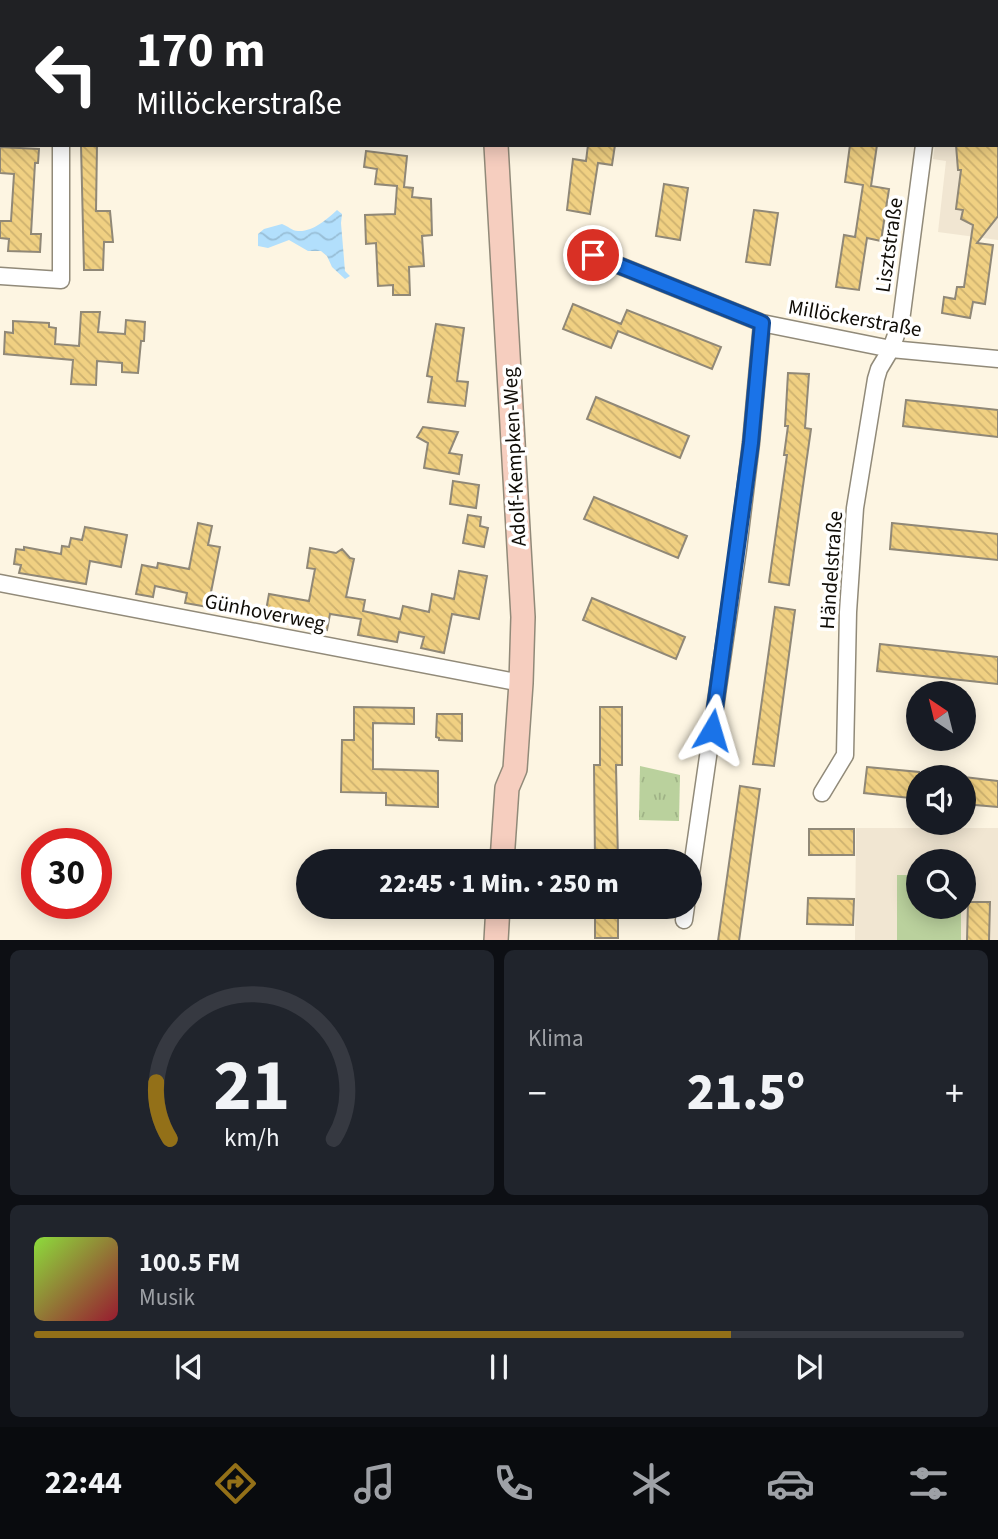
<!DOCTYPE html>
<html lang="de">
<head>
<meta charset="utf-8">
<style>
	body { margin:0; font-family:"Source Sans 3",sans-serif; background:#20242c; color:#f1f3f6; height:100vh; display:flex; flex-direction:column; font-size:26px; white-space:nowrap }
	* { box-sizing:border-box; margin:0 }
	p { font-size:23px; color:#9ea1a6 }
	.icon { flex:none; width:38px; height:38px; fill:none; stroke:currentColor; stroke-width:2; stroke-linecap:round; stroke-linejoin:round }
	.map { position:relative; height:940px; overflow:hidden }
	.details { display:flex; flex-direction:column; gap:10px; padding:10px; background:#0d0f14; flex:1 }
	.details>* { flex:none }
	.guide { position:absolute; left:0px; top:0px; width:999px; height:147px; box-shadow:0 4px 18px #0003; background:#202124; color:#fff; overflow:hidden }
	.needle { width:46px; rotate:325deg }
	.fabs { position:absolute; left:906px; top:681px; display:grid; gap:14px }
	.fabs a { display:grid; place-items:center; width:70px; height:70px; border-radius:50%; background:#171b24; box-shadow:0 4px 18px #0003; font-size:35px }
	.speed { position:absolute; left:21px; top:828px; display:flex; gap:14px; font-size:35px; font-weight:700; text-align:center }
	.speed>* { display:grid; place-content:center; width:91px; height:91px; border-radius:50%; background:#171b24; box-shadow:0 4px 18px #0003; line-height:1 }
	.speed .limit { border:10px solid #d22; background:#fff; color:#111 }
	.pin { position:absolute; display:grid; place-items:center; width:60px; height:60px; color:#fff; margin:-30px; border:4px solid #fff; border-radius:50%; box-shadow:0 2px 7px #0007 }
	.me { position:absolute; width:77px; margin:-38px; rotate:7deg; stroke-linejoin:round; filter:drop-shadow(0 0 5px #0008) }
	.turn { display:flex; align-items:center; gap:24px; height:147px; padding:0 21px; font-size:32px }
	.turn .icon { width:91px; height:91px; stroke-width:2.5 }
	.turn b { display:block; font-size:49px; line-height:60px }
	.big { font-size:52px; font-weight:800; line-height:1.1 }
	.details .tile { flex:1; display:flex; flex-direction:column; justify-content:center; gap:10px; min-width:0; padding:0 24px; border-radius:10px; background:#20242c }
	.details .dial { align-items:center; gap:0 }
	.dial svg { height:182px; overflow:visible; fill:none; stroke:#363941; stroke-width:7; stroke-linecap:round; text-anchor:middle }
	.dial text { fill:#f1f3f6; stroke:none }
	.song { display:flex; align-items:center; gap:21px }
	.cover { width:84px; height:84px; border-radius:10px; background:linear-gradient(135deg,hsl(90 70% 55%),hsl(350 70% 35%)) }
	.played { height:7px; border-radius:4px; background:linear-gradient(90deg,#937018 75%,#363941 75%) }
	.keys { display:flex; justify-content:space-around; direction:ltr }
	.heat { display:flex; justify-content:space-between; align-items:center; font-size:38px; direction:ltr }
	.details .tiles { flex:1; display:grid; gap:10px; grid-template-columns:1fr 1fr }
	.tile:last-child { grid-column:span 2 }
	.trip { position:absolute; left:296px; top:849px; width:406px; height:70px; border-radius:35px; background:#171b24; box-shadow:0 4px 18px #0003; font-weight:800; line-height:70px; text-align:center }
	.tabs { display:flex; height:112px; justify-content:space-around; align-items:center; background:#090b0e; color:#9ea1a6 }
	.tabs .icon { width:49px; height:49px }
	.tabs .active { color:#937018 }
	.tabs b { font-size:32px; color:#f1f3f6 }
	.map>svg:first-child { display:block }
	.education { fill:#f1e6d2; fill-rule:evenodd }
	.grass { fill:url(#grass-tufts) }
	.garden { fill:#bad19d }
	.water { fill:url(#water-waves) }
	.building { fill:url(#building-back-hatch); stroke:#908877; stroke-width:2 }
	.lines { fill:none; stroke-linecap:round; stroke-linejoin:round }
	.minor-casing { stroke:#918a79; stroke-width:19 }
	.secondary-casing { stroke:#918a79; stroke-width:26 }
	.minor { stroke:#fff; stroke-width:16 }
	.secondary { stroke:#f6cebf; stroke-width:23 }
	.route-casing { stroke:#114b97; stroke-width:18 }
	.route { stroke:#1a73e8; stroke-width:12 }
	.labels { text-anchor:middle; dominant-baseline:central; stroke-width:7; stroke-linejoin:round; paint-order:stroke }
	.street-label { font-size:21px; fill:#0f0c06; stroke:#fff }
</style>
</head>
<body>
<div class="map">
<svg width="998" height="941" viewBox="0 0 998 941">
	<defs>
		<pattern id="grass-tufts" width="24" height="20" patternUnits="userSpaceOnUse" patternTransform="scale(1.75)"><rect width="24" height="20" fill="#bad19d"/><path d="M3 7l-1-3M5 7V3M7 7l1-3M15 17l-1-3M17 17v-4M19 17l1-3" fill="none" stroke="#9fb286"/></pattern>
		<pattern id="water-waves" width="16" height="10" patternUnits="userSpaceOnUse" patternTransform="scale(1.75)"><rect width="16" height="10" fill="#b2dffc"/><path d="M0 5q4-4 8 0t8 0" fill="none" stroke="#98bed6"/></pattern>
		<pattern id="building-back-hatch" width="6" height="6" patternUnits="userSpaceOnUse" patternTransform="scale(1.75)"><rect width="6" height="6" fill="#f0d082"/><path d="M-1 5l2 2M0 0l6 6M5-1l2 2" fill="none" stroke="#cdb16f"/></pattern>
	</defs>
	<rect width="100%" height="100%" fill="#fdf5e2"/>
	<path class="education" d="M 998,77 L 998,240 L 938,232 L 946,161 L 933,159 L 935,145 L 998,145 Z
		M 856,828 L 998,828 L 998,940 L 855,941 ZM 919,861 L 964,861 L 964,906 L 919,906 Z"/>
	<path class="grass" d="M 640,766 L 680,775 L 679,821 L 639,820 Z"/>
	<path class="garden" d="M 897,875 L 919,875 L 919,906 L 961,907 L 961,940 L 897,940 Z"/>
	<path class="water" d="M 337,210 L 342,214 L 341,223 L 345,271 L 350,276 L 345,279 L 332,267 L 327,256 L 321,251 L 308,251 L 289,240 L 268,248 L 258,246 L 258,234 L 264,229 L 282,224 C 288,226 292,231 298,231 C 313,232 327,219 337,210 Z"/>
	<path class="building" d="M 81,145 L 97,145 L 96,211 L 110,211 L 113,242 L 104,242 L 103,270 L 84,270 Z
		M 588,145 L 615,145 L 612,165 L 598,163 L 590,214 L 567,210 L 573,159 L 586,161 Z
		M 850,145 L 877,145 L 871,186 L 889,189 L 881,241 L 867,238 L 859,290 L 836,287 L 844,235 L 855,237 L 863,185 L 845,182 Z
		M 956,145 L 998,145 L 998,216 L 977,243 L 993,245 L 985,304 L 973,302 L 970,318 L 942,313 L 944,297 L 955,299 L 957,287 L 964,287 L 973,225 L 961,219 L 963,210 L 956,209 L 961,170 L 958,170 Z
		M 0,147 L 39,149 L 38,163 L 35,163 L 31,234 L 41,234 L 40,252 L 8,251 L 9,239 L 0,238 L 0,221 L 11,221 L 14,174 L 0,173 Z
		M 366,151 L 407,156 L 404,187 L 413,188 L 412,197 L 431,199 L 432,235 L 422,236 L 424,266 L 409,267 L 410,295 L 393,295 L 393,285 L 378,286 L 376,243 L 366,244 L 365,215 L 395,214 L 397,186 L 375,184 L 377,169 L 364,167 Z
		M 664,184 L 688,188 L 680,240 L 656,236 Z
		M 754,210 L 778,213 L 770,265 L 746,262 Z
		M 573,304 L 621,324 L 627,310 L 721,347 L 712,369 L 618,331 L 611,348 L 563,329 Z
		M 81,312 L 100,312 L 98,332 L 125,334 L 126,320 L 145,322 L 144,341 L 141,341 L 138,373 L 122,372 L 122,363 L 97,361 L 96,385 L 71,384 L 73,360 L 4,354 L 5,332 L 13,333 L 13,321 L 49,323 L 49,327 L 56,328 L 55,344 L 79,346 Z
		M 436,324 L 464,328 L 457,381 L 468,382 L 465,406 L 428,402 L 432,377 L 427,376 Z
		M 788,373 L 809,374 L 805,428 L 811,429 L 789,585 L 769,582 L 787,455 L 784,455 L 788,426 L 785,426 Z
		M 596,397 L 689,436 L 680,458 L 587,419 Z
		M 906,400 L 998,410 L 998,437 L 903,426 Z
		M 423,427 L 458,432 L 449,453 L 462,455 L 459,474 L 424,468 L 428,443 L 417,437 Z
		M 453,481 L 479,485 L 476,508 L 450,504 Z
		M 594,497 L 687,536 L 678,558 L 584,519 Z
		M 468,515 L 481,517 L 480,526 L 488,528 L 484,547 L 463,543 Z
		M 198,523 L 212,526 L 208,545 L 220,547 L 208,607 L 185,603 L 187,593 L 169,589 L 155,586 L 153,597 L 136,594 L 142,565 L 157,568 L 158,563 L 189,569 Z
		M 892,523 L 998,534 L 998,560 L 890,549 Z
		M 85,527 L 127,535 L 121,567 L 90,561 L 86,584 L 19,573 L 21,565 L 14,564 L 16,549 L 24,550 L 24,547 L 61,554 L 62,546 L 69,547 L 71,538 L 82,540 Z
		M 310,548 L 336,553 L 342,549 L 350,558 L 354,559 L 346,597 L 365,600 L 363,611 L 400,619 L 403,606 L 429,612 L 432,594 L 454,599 L 459,571 L 487,576 L 479,619 L 452,614 L 444,653 L 421,648 L 424,637 L 399,632 L 397,642 L 358,635 L 361,619 L 330,614 L 327,630 L 265,616 L 269,594 L 309,601 L 315,569 L 307,568 Z
		M 592,598 L 685,637 L 676,659 L 583,620 Z
		M 775,607 L 795,610 L 774,766 L 753,764 Z
		M 880,644 L 998,657 L 998,684 L 877,671 Z
		M 354,707 L 414,708 L 414,724 L 373,723 L 373,769 L 438,771 L 438,807 L 386,805 L 386,793 L 341,792 L 342,740 L 354,740 Z
		M 600,707 L 622,707 L 622,765 L 616,765 L 618,861 L 595,861 L 594,765 L 600,765 Z
		M 437,714 L 462,714 L 462,741 L 439,740 L 439,738 L 436,737 Z
		M 867,767 L 919,772 L 919,799 L 864,793 Z
		M 964,777 L 998,781 L 998,807 L 964,804 Z
		M 740,786 L 760,789 L 744,905 L 739,941 L 718,941 Z
		M 809,829 L 854,829 L 854,855 L 809,855 Z
		M 808,898 L 854,899 L 853,925 L 807,924 Z
		M 968,902 L 990,902 L 989,941 L 967,941 Z
		M 595,906 L 618,906 L 618,938 L 595,938 Z"/>
	<g class="lines">
		<defs>
			<path id="minor" d="M 59,0 L 59,2
				M 782,0 L 788,2
				M 924,2 L 924,0
				M 593,255 L 762,323 L 891,349 L 998,359
				M 0,276 L 61,280 L 61,145
				M 0,583 L 521,683
				M 822,793 L 845,755 L 848,612 L 855,508 L 876,379 L 879,369 L 891,349 L 901,321 L 924,145
				M 690,881 L 738,549 L 751,443 L 762,323
				M 684,920 L 686,906"/>
			<path id="secondary" d="M 488,0 L 488,2
				M 496,145 L 523,617 L 521,683 L 515,769 L 507,788 L 502,861
				M 496,941 L 498,906"/>
		</defs>
		<use href="#minor" class="minor-casing"/>
		<use href="#secondary" class="secondary-casing"/>
		<use href="#minor" class="minor"/>
		<use href="#secondary" class="secondary"/>
	</g>
	<g class="lines">
		<defs>
			<path id="route" d="M 593,255 L 762,323 L 751,443 L 712,730"/>
		</defs>
		<use href="#route" class="route-casing"/>
		<use href="#route" class="route"/>
	</g>
	<g class="labels">
		<g class="street-label">
			<text transform="translate(889 245) rotate(-82)">Lisztstraße</text>
			<text transform="translate(855 318) rotate(10)">Millöckerstraße</text>
			<text transform="translate(514 457) rotate(-93)">Adolf-Kempken-Weg</text>
			<text transform="translate(831 570) rotate(-86)">Händelstraße</text>
			<text transform="translate(265 612) rotate(11)">Günhoverweg</text>
		</g>
	</g>
</svg>
<div class="fabs">
<a><svg class="needle" viewBox="-14 -14 28 28"><path d="M0-13l5 13h-10z" fill="#e53935"/><path d="M0 13l5-13h-10z" fill="#9ea1a6"/></svg></a>
<a><svg class="icon" aria-label="sound" viewBox="0 0 24 24"><path d="M4 9h4l5-4v14l-5-4H4zM17 9q2 3 0 6"/></svg></a>
<a><svg class="icon" aria-label="search" viewBox="0 0 24 24"><circle cx="10" cy="10" r="6"/><path d="M15 15l6 6"/></svg></a>
</div>
<div class="speed"><div class="limit">30</div></div>
<div class="pin" style="left:593px;top:255px;background:#d93025"><svg class="icon" aria-label="arrive" viewBox="0 0 24 24"><path d="M6 21V4h12l-3 4 3 4H6"/></svg></div>
<svg class="me" style="left:712px;top:730px" viewBox="-20 -20 40 40"><path d="M0-17L14 15 0 8-14 15z" fill="#1a73e8" stroke="#fff" stroke-width="4"/></svg>
<div class="trip">22:45 · 1 Min. · 250 m</div>
<div class="guide">
<div class="turn"><svg class="icon" aria-label="left" viewBox="0 0 24 24"><path d="M17 20v-9H6M10 6l-5 5 5 5"/></svg><div><b>170 m</b>Millöckerstraße</div></div>
</div>
</div>
<section class="details">
<div class="tiles">
<div class="tile dial"><svg viewBox="0 0 100 80">
<path d="M14 69A42 42 0 1 1 86 69"/>
<path d="M14 69A42 42 0 0 1 8 44" stroke="#937018"/>
<text x="50" y="56" font-size="32" font-weight="700">21</text>
<text x="50" y="72" font-size="11">km/h</text>
</svg></div>
<div class="tile"><p>Klima</p>
<div class="heat"><a>−</a><b class="big">21.5°</b><a>+</a></div>
</div>
<div class="tile">
<div class="song"><i class="cover"></i><div><b>100.5 FM</b><p>Musik</p></div></div>
<div class="played"></div>
<div class="keys"><svg class="icon" aria-label="previous" viewBox="0 0 24 24"><path d="M18 5L8 12l10 7zM5 5v14"/></svg><svg class="icon" aria-label="pause" viewBox="0 0 24 24"><path d="M8 5v14M16 5v14"/></svg><svg class="icon" aria-label="next" viewBox="0 0 24 24"><path d="M6 5l10 7-10 7zM19 5v14"/></svg></div>
</div>
</div>
</section>
<nav class="tabs">
<b>22:44</b>
<svg class="icon active" aria-label="directions" viewBox="0 0 24 24"><path d="M12 3l9 9-9 9-9-9zM9 14v-3h6M13 9l2 2-2 2"/></svg>
<svg class="icon" aria-label="music" viewBox="0 0 24 24"><path d="M9 18V5l10-2v13"/><circle cx="6" cy="18" r="3"/><circle cx="16" cy="16" r="3"/></svg>
<svg class="icon" aria-label="phone" viewBox="0 0 24 24"><path d="M5 4h4l2 5-3 2q2 4 5 5l2-3 5 2v4C11 20 4 13 5 4z"/></svg>
<svg class="icon" aria-label="climate" viewBox="0 0 24 24"><path d="M12 3v18M4 7l16 10M4 17L20 7"/></svg>
<svg class="icon" aria-label="car" viewBox="0 0 24 24"><path d="M5 17H2v-5l4-1 3-4h7l3 4 3 1v5h-3M9 17h6M6 11h13"/><circle cx="7" cy="17" r="2"/><circle cx="17" cy="17" r="2"/></svg>
<svg class="icon" aria-label="filters" viewBox="0 0 24 24"><path d="M4 7h16M4 17h16"/><circle cx="9" cy="7" r="2"/><circle cx="15" cy="17" r="2"/></svg>
</nav>
</body>
</html>
